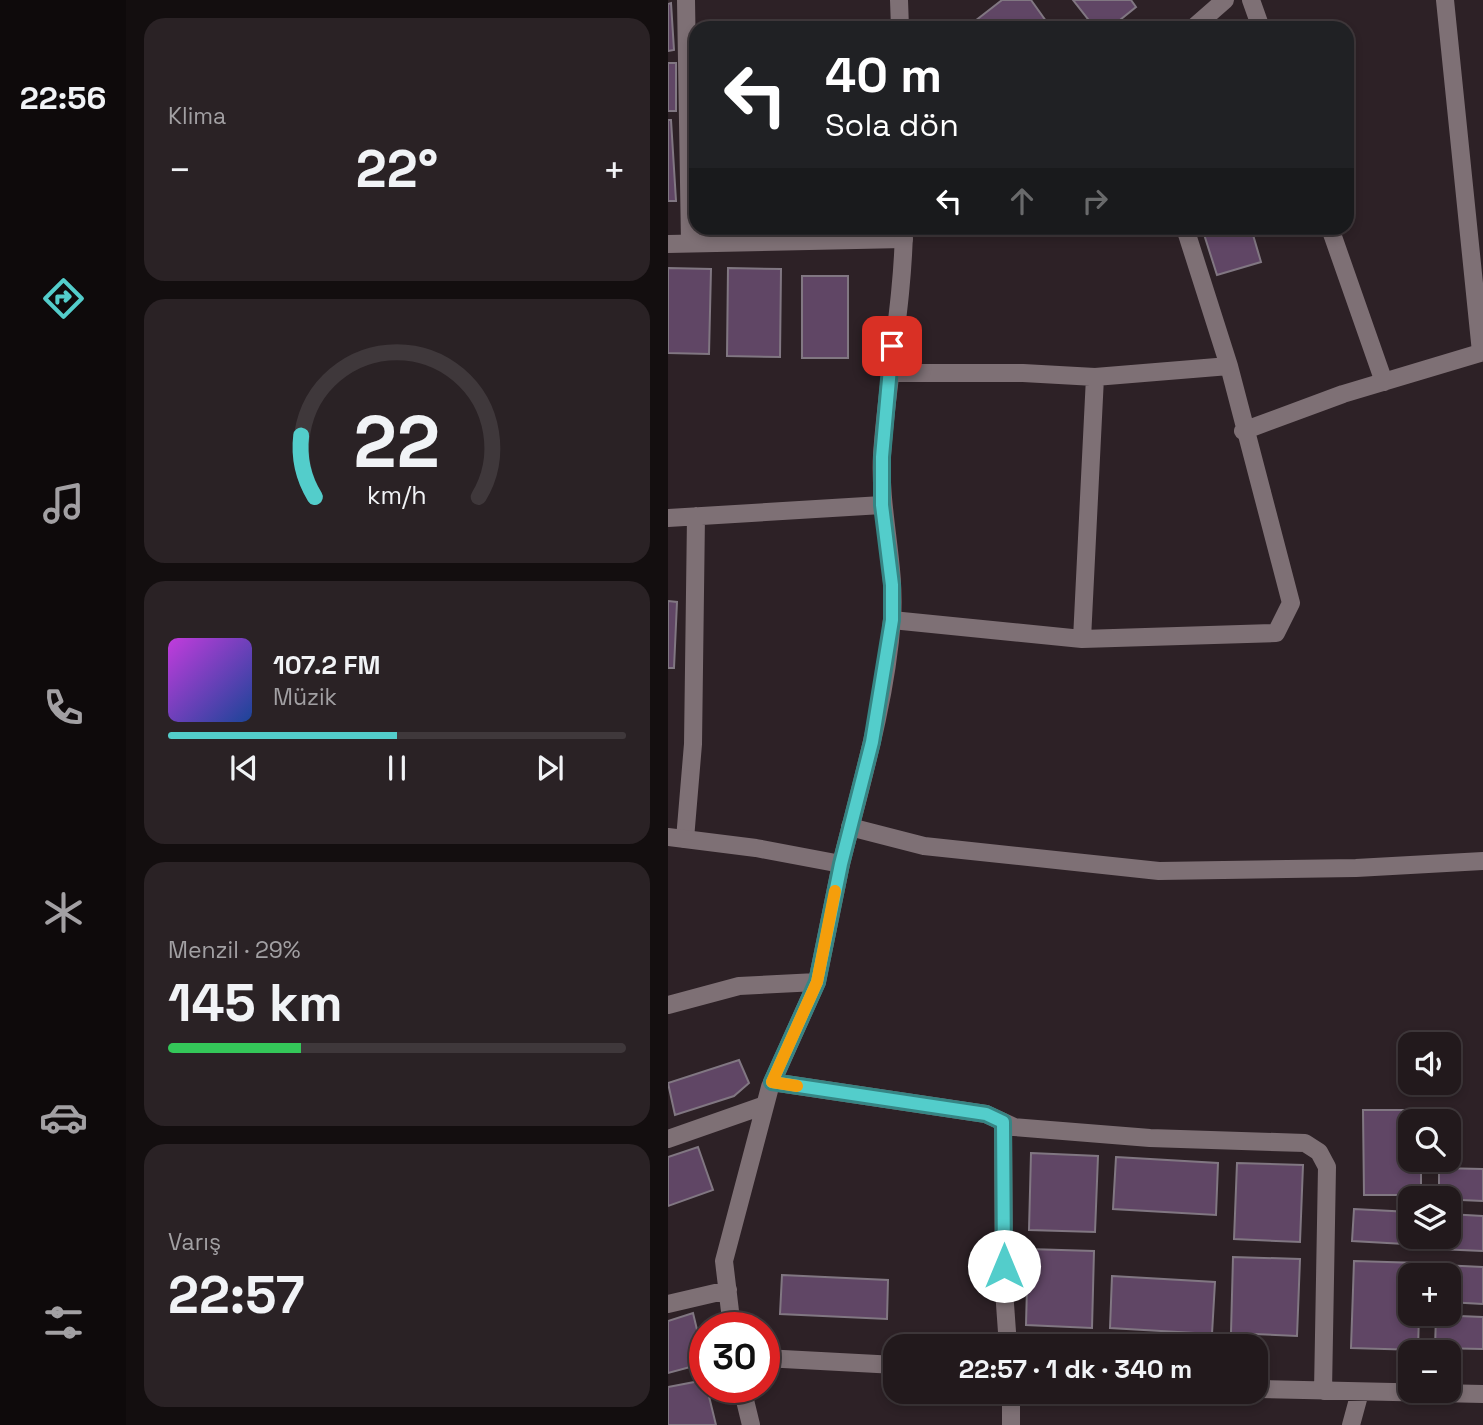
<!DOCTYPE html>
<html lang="tr">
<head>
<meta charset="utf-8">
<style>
	body { margin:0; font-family:"Space Grotesk",sans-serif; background:#2a2225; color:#f1f3f6; height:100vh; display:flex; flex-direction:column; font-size:26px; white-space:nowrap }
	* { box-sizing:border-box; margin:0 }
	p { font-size:23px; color:#a2a0a3 }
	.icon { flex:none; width:38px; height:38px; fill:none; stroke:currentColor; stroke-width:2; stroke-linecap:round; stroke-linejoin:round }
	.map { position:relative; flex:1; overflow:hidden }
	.side { display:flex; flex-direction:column; gap:18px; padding:18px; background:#130e0f; width:542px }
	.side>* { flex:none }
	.hud { position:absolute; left:21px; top:21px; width:665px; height:214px; border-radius:21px; box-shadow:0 4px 10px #0003,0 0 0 2px #3f383b; background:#202124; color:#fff; overflow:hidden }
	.fabs { position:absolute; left:730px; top:1032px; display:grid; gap:14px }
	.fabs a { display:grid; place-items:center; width:63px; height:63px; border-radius:14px; background:#22191c; box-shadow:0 4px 10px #0003,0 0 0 2px #3f383b; font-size:35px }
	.speed { position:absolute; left:21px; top:1312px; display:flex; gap:14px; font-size:35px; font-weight:700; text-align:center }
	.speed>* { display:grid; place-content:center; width:91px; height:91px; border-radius:50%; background:#22191c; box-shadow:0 4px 10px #0003,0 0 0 2px #3f383b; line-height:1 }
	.speed .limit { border:10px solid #d22; background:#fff; color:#111 }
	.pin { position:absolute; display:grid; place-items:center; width:60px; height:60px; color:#fff; margin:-30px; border-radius:14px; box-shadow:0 4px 10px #0006 }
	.me { position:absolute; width:77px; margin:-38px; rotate:0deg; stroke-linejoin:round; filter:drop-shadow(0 0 5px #0008) }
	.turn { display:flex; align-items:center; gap:24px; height:147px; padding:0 21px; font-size:32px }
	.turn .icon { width:91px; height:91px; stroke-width:2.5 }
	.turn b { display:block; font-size:49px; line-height:60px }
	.lanes { display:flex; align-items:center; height:66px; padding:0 21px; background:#0003; justify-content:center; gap:35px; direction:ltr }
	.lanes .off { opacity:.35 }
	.big { font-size:52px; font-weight:600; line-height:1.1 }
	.side .widget { flex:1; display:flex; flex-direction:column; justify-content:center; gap:10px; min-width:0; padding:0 24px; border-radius:21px; background:#2a2225 }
	.side .dial { align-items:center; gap:0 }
	.dial svg { height:182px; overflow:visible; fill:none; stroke:#3f383b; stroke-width:7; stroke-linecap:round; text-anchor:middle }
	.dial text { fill:#f1f3f6; stroke:none }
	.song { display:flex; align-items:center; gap:21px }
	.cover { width:84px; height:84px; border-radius:10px; background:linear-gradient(135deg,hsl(290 70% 55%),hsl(220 70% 35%)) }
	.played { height:7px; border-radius:4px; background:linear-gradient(90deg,#53cdcb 50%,#3f383b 50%) }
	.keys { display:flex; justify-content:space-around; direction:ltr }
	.heat { display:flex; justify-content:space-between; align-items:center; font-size:38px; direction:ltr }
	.charge { height:10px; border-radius:5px; background:linear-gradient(90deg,#34c759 29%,#3f383b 0) }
	.trip { position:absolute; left:215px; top:1334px; width:385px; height:70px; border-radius:21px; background:#22191c; box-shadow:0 4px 10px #0003,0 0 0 2px #3f383b; font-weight:600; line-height:70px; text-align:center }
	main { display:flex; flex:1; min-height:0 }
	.tabs { display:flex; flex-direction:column; width:126px; justify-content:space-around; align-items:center; background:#0e0a0b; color:#a2a0a3 }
	.tabs .icon { width:49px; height:49px }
	.tabs .active { color:#53cdcb }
	.tabs b { font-size:32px; color:#f1f3f6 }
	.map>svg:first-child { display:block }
	.building { fill:#604665; stroke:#817782; stroke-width:2 }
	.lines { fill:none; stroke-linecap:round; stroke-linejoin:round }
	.street { stroke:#7e7075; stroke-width:18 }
	.secondary { stroke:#7e7075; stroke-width:18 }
	.route-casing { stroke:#368584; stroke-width:18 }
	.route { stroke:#53cdcb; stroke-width:12 }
	.slow { stroke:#f59e0b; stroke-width:12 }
</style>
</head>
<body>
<main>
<nav class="tabs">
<b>22:56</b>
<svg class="icon active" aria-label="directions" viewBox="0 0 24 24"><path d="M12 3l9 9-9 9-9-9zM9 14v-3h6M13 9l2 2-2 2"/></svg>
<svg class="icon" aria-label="music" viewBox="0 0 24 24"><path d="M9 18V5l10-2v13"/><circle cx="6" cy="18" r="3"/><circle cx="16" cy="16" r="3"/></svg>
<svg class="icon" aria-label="phone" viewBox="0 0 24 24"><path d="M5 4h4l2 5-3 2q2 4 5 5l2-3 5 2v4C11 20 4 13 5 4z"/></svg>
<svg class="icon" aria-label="climate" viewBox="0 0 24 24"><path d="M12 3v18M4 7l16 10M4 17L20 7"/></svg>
<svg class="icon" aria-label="car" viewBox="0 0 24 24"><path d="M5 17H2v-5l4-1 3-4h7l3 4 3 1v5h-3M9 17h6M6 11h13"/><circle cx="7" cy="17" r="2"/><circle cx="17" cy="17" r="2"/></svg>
<svg class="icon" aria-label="filters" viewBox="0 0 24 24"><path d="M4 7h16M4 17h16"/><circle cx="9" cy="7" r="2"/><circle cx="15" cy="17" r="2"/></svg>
</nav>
<section class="side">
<div class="widget"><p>Klima</p>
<div class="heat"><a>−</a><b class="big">22°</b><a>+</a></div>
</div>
<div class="widget dial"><svg viewBox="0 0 100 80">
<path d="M14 69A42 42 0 1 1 86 69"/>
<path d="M14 69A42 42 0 0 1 8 42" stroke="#53cdcb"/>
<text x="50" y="56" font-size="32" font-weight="700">22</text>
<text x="50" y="72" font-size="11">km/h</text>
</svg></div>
<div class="widget">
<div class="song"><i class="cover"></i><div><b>107.2 FM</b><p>Müzik</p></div></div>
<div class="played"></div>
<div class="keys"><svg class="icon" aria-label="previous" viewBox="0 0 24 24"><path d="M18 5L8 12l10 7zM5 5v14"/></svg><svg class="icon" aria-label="pause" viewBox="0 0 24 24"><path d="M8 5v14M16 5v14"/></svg><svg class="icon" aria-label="next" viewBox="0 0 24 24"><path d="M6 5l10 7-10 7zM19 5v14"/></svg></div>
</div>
<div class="widget"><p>Menzil · 29%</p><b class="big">145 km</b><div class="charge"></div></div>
<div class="widget"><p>Varış</p><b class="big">22:57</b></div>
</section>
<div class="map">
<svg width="815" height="1425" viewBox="0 0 815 1425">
	<rect width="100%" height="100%" fill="#2d2126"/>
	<path class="building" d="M 334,0 L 363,0 L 383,28 L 298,28 Z
		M 405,0 L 463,0 L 468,7 L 442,28 L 427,28 Z
		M 3,3 L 6,50 L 0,51 L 0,4 Z
		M 0,63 L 8,63 L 8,111 L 0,111 Z
		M 0,120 L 3,120 L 8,201 L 0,201 Z
		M 534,228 L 583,228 L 593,262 L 549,275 Z
		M 0,268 L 43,269 L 41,354 L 0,353 Z
		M 60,268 L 113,269 L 112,357 L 59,356 Z
		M 134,276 L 180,276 L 180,358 L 134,358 Z
		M 0,601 L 9,602 L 6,668 L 0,668 Z
		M 71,1060 L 81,1083 L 66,1096 L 7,1115 L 0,1083 Z
		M 695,1110 L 752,1110 L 752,1122 L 742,1122 L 742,1160 L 753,1160 L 753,1195 L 696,1195 Z
		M 30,1147 L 45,1190 L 0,1206 L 0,1157 Z
		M 363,1153 L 430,1156 L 427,1232 L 361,1230 Z
		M 448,1157 L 550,1163 L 548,1215 L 445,1209 Z
		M 569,1163 L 635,1165 L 632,1242 L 566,1239 Z
		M 771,1168 L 815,1169 L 815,1201 L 771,1199 Z
		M 686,1209 L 742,1212 L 742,1237 L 754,1237 L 754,1245 L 684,1241 Z
		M 780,1214 L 815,1216 L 815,1251 L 770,1249 L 771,1237 L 780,1237 Z
		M 360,1249 L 426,1251 L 424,1328 L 358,1325 Z
		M 565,1257 L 632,1259 L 629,1336 L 563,1333 Z
		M 686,1261 L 752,1263 L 752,1276 L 742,1276 L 742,1314 L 751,1314 L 750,1350 L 683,1348 Z
		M 773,1265 L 815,1267 L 815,1304 L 780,1302 L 780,1276 L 773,1276 Z
		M 114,1275 L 220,1280 L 219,1319 L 112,1314 Z
		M 444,1276 L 547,1282 L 544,1334 L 442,1328 Z
		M 25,1313 L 37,1363 L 0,1373 L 0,1321 Z
		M 768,1315 L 815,1317 L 815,1349 L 767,1348 Z
		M 37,1380 L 48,1425 L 0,1425 L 0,1387 Z"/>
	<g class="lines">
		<path class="street" d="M 18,0 L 22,243
			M 583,0 L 593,28
			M 777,0 L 813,352
			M 525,28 L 557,0
			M 662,228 L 716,382
			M 0,244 L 236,239
			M 221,373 L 355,373 L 427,377 L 561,366
			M 575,431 L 675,394 L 815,352
			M 0,518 L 214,505
			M 224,620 L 414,639 L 608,633 L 623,603 L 561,366 L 517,228
			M 414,639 L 427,377
			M 182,827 L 256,846 L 491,871 L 688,868 L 815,861
			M 17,839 L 25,744 L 28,516
			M 0,1005 L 71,986 L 149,982
			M 104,1082 L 318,1114 L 346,1127 L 482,1138 L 637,1143 L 651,1152 L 659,1167 L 655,1391
			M 335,1122 L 336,1290 L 340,1346
			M 0,1139 L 97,1105
			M 0,1304 L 60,1290
			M 64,1328 L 56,1261 L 102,1087 L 149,982 L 173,864
			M 96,1358 L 228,1365
			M 74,1388 L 83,1425
			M 588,1389 L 815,1394
			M 343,1391 L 343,1425
			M 683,1425 L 692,1392"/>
		<path class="secondary" d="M 231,0 L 232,28
			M 0,837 L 88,848 L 173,864 C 193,784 218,702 224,619 C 228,564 211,510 214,455 C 219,379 235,303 236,228"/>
	</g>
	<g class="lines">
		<defs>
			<path id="route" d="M 224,346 L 214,457 L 214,505 L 224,585 L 224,620 L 204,742 L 173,864 L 149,982 L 104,1082 L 318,1114 L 335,1122 L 336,1266"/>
		</defs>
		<use href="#route" class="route-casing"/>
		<use href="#route" class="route"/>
		<path class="slow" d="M 129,1086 L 104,1082 L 149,982 L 167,891"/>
	</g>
</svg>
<div class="fabs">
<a><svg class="icon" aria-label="sound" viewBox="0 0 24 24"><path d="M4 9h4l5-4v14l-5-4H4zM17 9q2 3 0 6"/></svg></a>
<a><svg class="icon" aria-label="search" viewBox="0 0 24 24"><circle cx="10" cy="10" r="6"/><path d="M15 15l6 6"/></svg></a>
<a><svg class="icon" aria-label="layers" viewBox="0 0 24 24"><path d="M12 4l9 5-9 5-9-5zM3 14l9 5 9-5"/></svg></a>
<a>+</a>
<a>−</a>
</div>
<div class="speed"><div class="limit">30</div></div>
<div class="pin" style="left:224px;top:346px;background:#d93025"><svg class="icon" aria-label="arrive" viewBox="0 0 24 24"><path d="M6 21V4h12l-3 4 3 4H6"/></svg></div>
<svg class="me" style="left:336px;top:1266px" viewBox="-20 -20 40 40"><circle r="19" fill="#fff"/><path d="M0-13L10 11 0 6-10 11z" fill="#53cdcb"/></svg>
<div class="trip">22:57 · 1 dk · 340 m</div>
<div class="hud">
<div class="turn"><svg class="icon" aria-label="left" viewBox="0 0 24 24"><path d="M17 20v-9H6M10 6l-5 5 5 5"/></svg><div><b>40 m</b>Sola dön</div></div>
<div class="lanes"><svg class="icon" aria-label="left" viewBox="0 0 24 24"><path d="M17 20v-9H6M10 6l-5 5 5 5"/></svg><svg class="icon off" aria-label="ahead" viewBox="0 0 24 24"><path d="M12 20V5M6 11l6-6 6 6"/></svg><svg class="icon off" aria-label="right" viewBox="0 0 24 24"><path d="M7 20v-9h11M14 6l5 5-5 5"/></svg></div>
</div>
</div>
</main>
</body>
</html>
